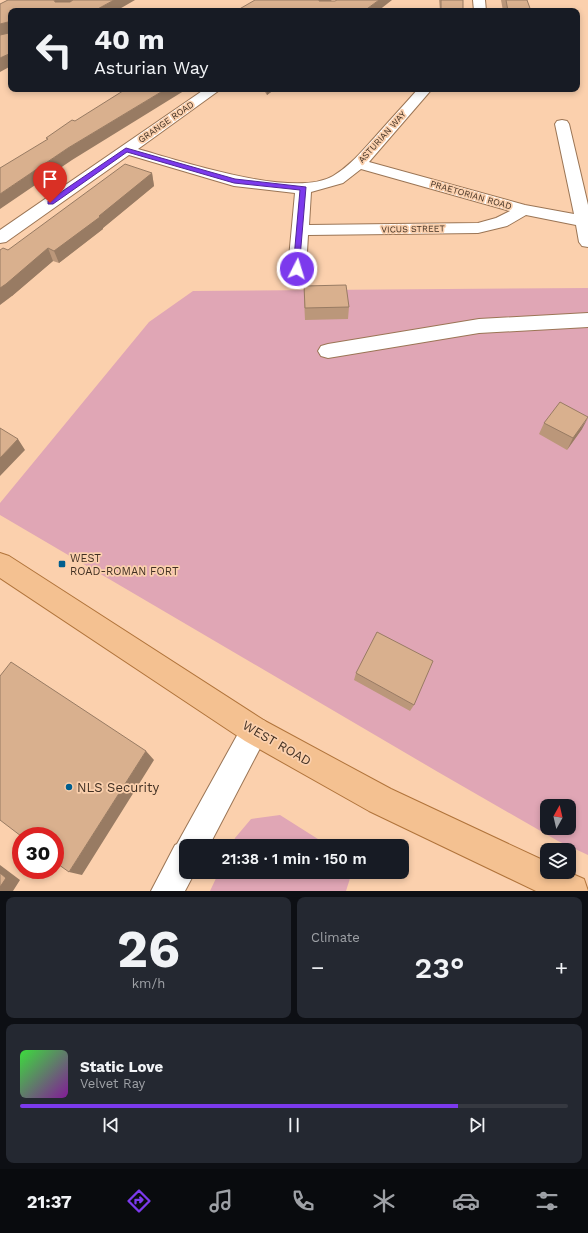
<!DOCTYPE html>
<html lang="en">
<head>
<meta charset="utf-8">
<style>
	body { margin:0; font-family:"Work Sans",sans-serif; background:#242831; color:#f1f3f6; height:100vh; display:flex; flex-direction:column; font-size:15px; white-space:nowrap }
	* { box-sizing:border-box; margin:0 }
	p { font-size:13px; color:#9ea1a6 }
	.icon { flex:none; width:22px; height:22px; fill:none; stroke:currentColor; stroke-width:2; stroke-linecap:round; stroke-linejoin:round }
	.map { position:relative; height:891px; overflow:hidden }
	.side { display:flex; flex-direction:column; gap:6px; padding:6px; background:#0d0f14; flex:1 }
	.side>* { flex:none }
	.top-card { position:absolute; left:8px; top:8px; width:572px; height:84px; border-radius:8px; box-shadow:0 2px 6px #0003; background:#171b24; color:#f1f3f6; overflow:hidden }
	.needle { width:26px; rotate:8deg }
	.fabs { position:absolute; left:540px; top:799px; display:grid; gap:8px }
	.fabs a { display:grid; place-items:center; width:36px; height:36px; border-radius:8px; background:#171b24; box-shadow:0 2px 6px #0003; font-size:20px }
	.speed { position:absolute; left:12px; top:827px; display:flex; gap:8px; font-size:20px; font-weight:700; text-align:center }
	.speed>* { display:grid; place-content:center; width:52px; height:52px; border-radius:50%; background:#171b24; box-shadow:0 2px 6px #0003; line-height:1 }
	.speed .limit { border:6px solid #d22; background:#fff; color:#111 }
	.pin { position:absolute; display:grid; place-items:center; width:34px; height:34px; color:#fff; margin:-41px -17px; border-radius:50% 50% 50% 0; rotate:-45deg; box-shadow:0 0 4px #0007 }
	.pin .icon { rotate:45deg }
	.me { position:absolute; width:44px; margin:-22px; rotate:5deg; stroke-linejoin:round; filter:drop-shadow(0 0 3px #0008) }
	.turn { display:flex; align-items:center; gap:14px; height:84px; padding:0 20px; font-size:18px }
	.turn .icon { width:52px; height:52px; stroke-width:2.5 }
	.turn b { display:block; font-size:28px; line-height:34px }
	.big { font-size:30px; font-weight:600; line-height:1.1 }
	.side .widget { flex:1; display:flex; flex-direction:column; justify-content:center; gap:6px; min-width:0; padding:0 14px; border-radius:8px; background:#242831 }
	.side .dial { align-items:center; gap:0 }
	.dial b { font-size:52px; line-height:1 }
	.song { display:flex; align-items:center; gap:12px }
	.cover { width:48px; height:48px; border-radius:6px; background:linear-gradient(135deg,hsl(120 70% 55%),hsl(290 70% 35%)) }
	.played { height:4px; border-radius:2px; background:linear-gradient(90deg,#7c3aed 80%,#363941 80%) }
	.keys { display:flex; justify-content:space-around; direction:ltr }
	.heat { display:flex; justify-content:space-between; align-items:center; font-size:22px; direction:ltr }
	.side .tiles { flex:1; display:grid; gap:6px; grid-template-columns:1fr 1fr }
	.widget:last-child { grid-column:span 2 }
	.trip { position:absolute; left:179px; top:839px; width:230px; height:40px; border-radius:8px; background:#171b24; box-shadow:0 2px 6px #0003; font-weight:600; line-height:40px; text-align:center }
	.tabs { display:flex; height:64px; justify-content:space-around; align-items:center; background:#090b0e; color:#9ea1a6 }
	.tabs .icon { width:28px; height:28px }
	.tabs .active { color:#7c3aed }
	.tabs b { font-size:18px; color:#f1f3f6 }
	.map>svg:first-child { display:block }
	.green { fill:#e0a6b5; fill-rule:evenodd }
	.lines { fill:none; stroke-linecap:round; stroke-linejoin:round }
	.minor-casing { stroke:#9b7555; stroke-width:2 }
	.major-casing { stroke:#b1743b; stroke-width:2 }
	.minor { fill:#fff; fill-rule:evenodd }
	.major { fill:#f4c191; fill-rule:evenodd }
	.wall { fill:#bb977a }
	.shaded-wall { fill:#987b63 }
	.building { fill:#d9b08e; stroke:#987b63 }
	.route { fill:#7c3aed; stroke:#51269a }
	.poi-dot { fill:#005e8e; stroke:#fbd0ad; stroke-width:1.5 }
	.labels { text-anchor:middle; dominant-baseline:central; stroke-width:3.5; stroke-linejoin:round; paint-order:stroke }
	.far-street-label { font-size:9px; fill:#413023; stroke:#fbd0ad }
	.poi-label { font-size:11px; fill:#413023; stroke:#fbd0ad; text-anchor:start }
	.near-street-label { font-size:13px; fill:#413023; stroke:#fbd0ad }
	.near-poi-label { font-size:13px; fill:#413023; stroke:#fbd0ad; text-anchor:start }
</style>
</head>
<body>
<div class="map">
<svg width="588" height="891" viewBox="0 0 588 891">
	<rect width="100%" height="100%" fill="#fbd0ad"/>
	<path class="green" d="M 588,288 L 588,855 L 558,841 L 438,772 L 0,515 L 0,503 L 149,322 L 193,291 ZM 547,806 L 569,806 L 569,828 L 547,828 Z
		M 280,815 L 329,846 L 232,846 L 235,838 L 251,819 Z
		M 219,872 L 352,872 L 346,891 L 210,891 Z"/>
	<g class="lines">
		<defs>
			<path id="minor" d="M 473,0 L 485,0 L 486,11 L 474,11 Z
				M 205,89 L 221,89 L 138,149 C 181,161 294,199 333,176 C 350,166 362,151 375,137 C 389,121 404,105 418,89 L 432,89 L 369,162 L 525,205 L 574,214 L 555,124 L 557,121 L 562,120 L 567,121 L 569,124 L 588,205 L 588,247 L 582,246 L 579,242 L 576,225 L 526,215 L 507,226 L 478,233 L 308,235 L 306,269 L 303,273 L 297,275 L 291,273 L 288,269 L 295,193 L 234,186 L 129,155 L 6,242 L 0,243 L 0,230 ZM 361,169 L 510,211 L 496,218 L 478,223 L 309,225 L 311,192 L 343,183 Z
				M 588,313 L 588,327 L 479,333 L 328,358 L 321,356 L 318,351 L 321,346 L 328,344 L 479,319 Z
				M 255,717 L 265,721 L 269,731 L 209,846 L 186,846 L 186,872 L 195,872 L 185,891 L 151,891 L 175,845 L 177,844 L 245,721 Z"/>
			<path id="major" d="M 0,553 L 9,556 L 265,721 L 391,789 L 547,862 L 547,872 L 568,872 L 584,879 L 588,891 L 536,891 L 369,811 L 245,741 L 0,578 Z"/>
		</defs>
		<use href="#minor" class="minor-casing"/>
		<use href="#major" class="major-casing"/>
		<use href="#minor" class="minor"/>
		<use href="#major" class="major"/>
	</g>
	<path class="wall" d="M 439,0 L 463,0 L 463,11 L 440,11 Z
		M 501,0 L 527,0 L 531,11 L 503,11 Z
		M 263,89 L 275,89 L 267,95 Z
		M 152,173 L 154,186 L 103,228 L 103,229 L 59,263 L 53,261 L 12,296 L 8,250 Z
		M 304,286 L 349,307 L 348,319 L 305,320 L 304,299 Z
		M 544,423 L 582,429 L 567,450 L 539,434 Z
		M 356,673 L 414,705 L 410,711 L 354,680 Z"/>
	<path class="shaded-wall" d="M 54,0 L 74,0 L 59,8 Z
		M 114,0 L 135,0 L 116,11 L 94,11 Z
		M 319,0 L 332,0 L 319,10 Z
		M 379,0 L 392,0 L 378,11 L 364,11 Z
		M 8,22 L 11,33 L 0,37 L 0,24 Z
		M 11,53 L 11,66 L 0,72 L 0,58 Z
		M 166,89 L 187,89 L 72,160 L 0,209 L 0,194 L 68,148 Z
		M 266,89 L 275,89 L 267,95 Z
		M 152,173 L 154,186 L 103,228 L 103,229 L 59,263 L 54,251 Z
		M 48,248 L 53,261 L 12,296 L 0,305 L 0,288 Z
		M 588,418 L 582,429 L 567,450 L 573,438 Z
		M 18,439 L 25,450 L 0,476 L 0,458 Z
		M 146,751 L 154,760 L 82,875 L 69,872 Z
		M 0,865 L 20,880 L 13,891 L 0,891 Z"/>
	<path class="building" d="M 8,0 L 54,0 L 55,2 L 70,2 L 73,0 L 114,0 L 94,11 L 11,11 L 11,53 L 0,58 L 0,35 L 9,33 L 8,22 L 0,24 L 0,4 Z
		M 255,0 L 319,0 L 319,1 L 335,1 L 337,0 L 379,0 L 364,11 L 236,11 Z
		M 441,0 L 463,0 L 463,11 L 441,11 Z
		M 506,0 L 527,0 L 531,11 L 508,11 Z
		M 126,89 L 166,89 L 68,148 L 0,194 L 0,168 L 48,139 L 46,138 L 72,120 L 75,121 Z
		M 125,164 L 152,173 L 99,216 L 100,217 L 54,251 L 48,248 L 6,284 L 0,288 L 0,250 L 3,248 L 8,250 Z
		M 346,285 L 349,307 L 305,308 L 304,286 Z
		M 560,402 L 588,417 L 573,438 L 544,423 Z
		M 0,428 L 18,439 L 0,458 Z
		M 377,632 L 433,661 L 414,705 L 356,673 Z
		M 11,662 L 146,751 L 69,872 L 55,862 L 55,836 L 21,836 L 0,820 L 0,676 Z
		M 0,873 L 6,878 L 0,887 Z"/>
	<path class="route" d="M 126,148 L 235,179 L 306,187 L 299,270 L 294,270 L 293,269 L 300,190 L 234,183 L 127,152 L 53,204 L 48,204 L 48,201 Z"/>
	<g class="poi-dot">
		<rect x="58" y="560" width="8" height="8" rx="2"/>
		<circle cx="69" cy="787" r="4"/>
	</g>
	<g class="labels">
		<g class="far-street-label">
			<text transform="translate(166 122) rotate(-35)">GRANGE ROAD</text>
			<text transform="translate(382 137) rotate(-48)">ASTURIAN WAY</text>
			<text transform="translate(471 195) rotate(16)">PRAETORIAN ROAD</text>
			<text transform="translate(413 229) rotate(-1)">VICUS STREET</text>
		</g>
		<g class="poi-label">
			<text x="70" y="558">WEST<tspan x="70" dy="13">ROAD-ROMAN FORT</tspan></text>
		</g>
		<g class="near-street-label">
			<text transform="translate(277 743) rotate(30)">WEST ROAD</text>
		</g>
		<g class="near-poi-label">
			<text x="77" y="787">NLS Security</text>
		</g>
	</g>
</svg>
<div class="fabs">
<a><svg class="needle" viewBox="-14 -14 28 28"><path d="M0-13l5 13h-10z" fill="#e53935"/><path d="M0 13l5-13h-10z" fill="#9ea1a6"/></svg></a>
<a><svg class="icon" aria-label="layers" viewBox="0 0 24 24"><path d="M12 4l9 5-9 5-9-5zM3 14l9 5 9-5"/></svg></a>
</div>
<div class="speed"><div class="limit">30</div></div>
<div class="pin" style="left:50px;top:203px;background:#d93025"><svg class="icon" aria-label="arrive" viewBox="0 0 24 24"><path d="M6 21V4h12l-3 4 3 4H6"/></svg></div>
<svg class="me" style="left:297px;top:269px" viewBox="-20 -20 40 40"><circle r="17" fill="#7c3aed" stroke="#fff" stroke-width="3"/><path d="M0-11L8 9 0 5-8 9z" fill="#fff"/></svg>
<div class="trip">21:38 · 1 min · 150 m</div>
<div class="top-card">
<div class="turn"><svg class="icon" aria-label="left" viewBox="0 0 24 24"><path d="M17 20v-9H6M10 6l-5 5 5 5"/></svg><div><b>40 m</b>Asturian Way</div></div>
</div>
</div>
<section class="side">
<div class="tiles">
<div class="widget dial"><b>26</b><p>km/h</p></div>
<div class="widget"><p>Climate</p>
<div class="heat"><a>−</a><b class="big">23°</b><a>+</a></div>
</div>
<div class="widget">
<div class="song"><i class="cover"></i><div><b>Static Love</b><p>Velvet Ray</p></div></div>
<div class="played"></div>
<div class="keys"><svg class="icon" aria-label="previous" viewBox="0 0 24 24"><path d="M18 5L8 12l10 7zM5 5v14"/></svg><svg class="icon" aria-label="pause" viewBox="0 0 24 24"><path d="M8 5v14M16 5v14"/></svg><svg class="icon" aria-label="next" viewBox="0 0 24 24"><path d="M6 5l10 7-10 7zM19 5v14"/></svg></div>
</div>
</div>
</section>
<nav class="tabs">
<b>21:37</b>
<svg class="icon active" aria-label="directions" viewBox="0 0 24 24"><path d="M12 3l9 9-9 9-9-9zM9 14v-3h6M13 9l2 2-2 2"/></svg>
<svg class="icon" aria-label="music" viewBox="0 0 24 24"><path d="M9 18V5l10-2v13"/><circle cx="6" cy="18" r="3"/><circle cx="16" cy="16" r="3"/></svg>
<svg class="icon" aria-label="phone" viewBox="0 0 24 24"><path d="M5 4h4l2 5-3 2q2 4 5 5l2-3 5 2v4C11 20 4 13 5 4z"/></svg>
<svg class="icon" aria-label="climate" viewBox="0 0 24 24"><path d="M12 3v18M4 7l16 10M4 17L20 7"/></svg>
<svg class="icon" aria-label="car" viewBox="0 0 24 24"><path d="M5 17H2v-5l4-1 3-4h7l3 4 3 1v5h-3M9 17h6M6 11h13"/><circle cx="7" cy="17" r="2"/><circle cx="17" cy="17" r="2"/></svg>
<svg class="icon" aria-label="filters" viewBox="0 0 24 24"><path d="M4 7h16M4 17h16"/><circle cx="9" cy="7" r="2"/><circle cx="15" cy="17" r="2"/></svg>
</nav>
</body>
</html>
